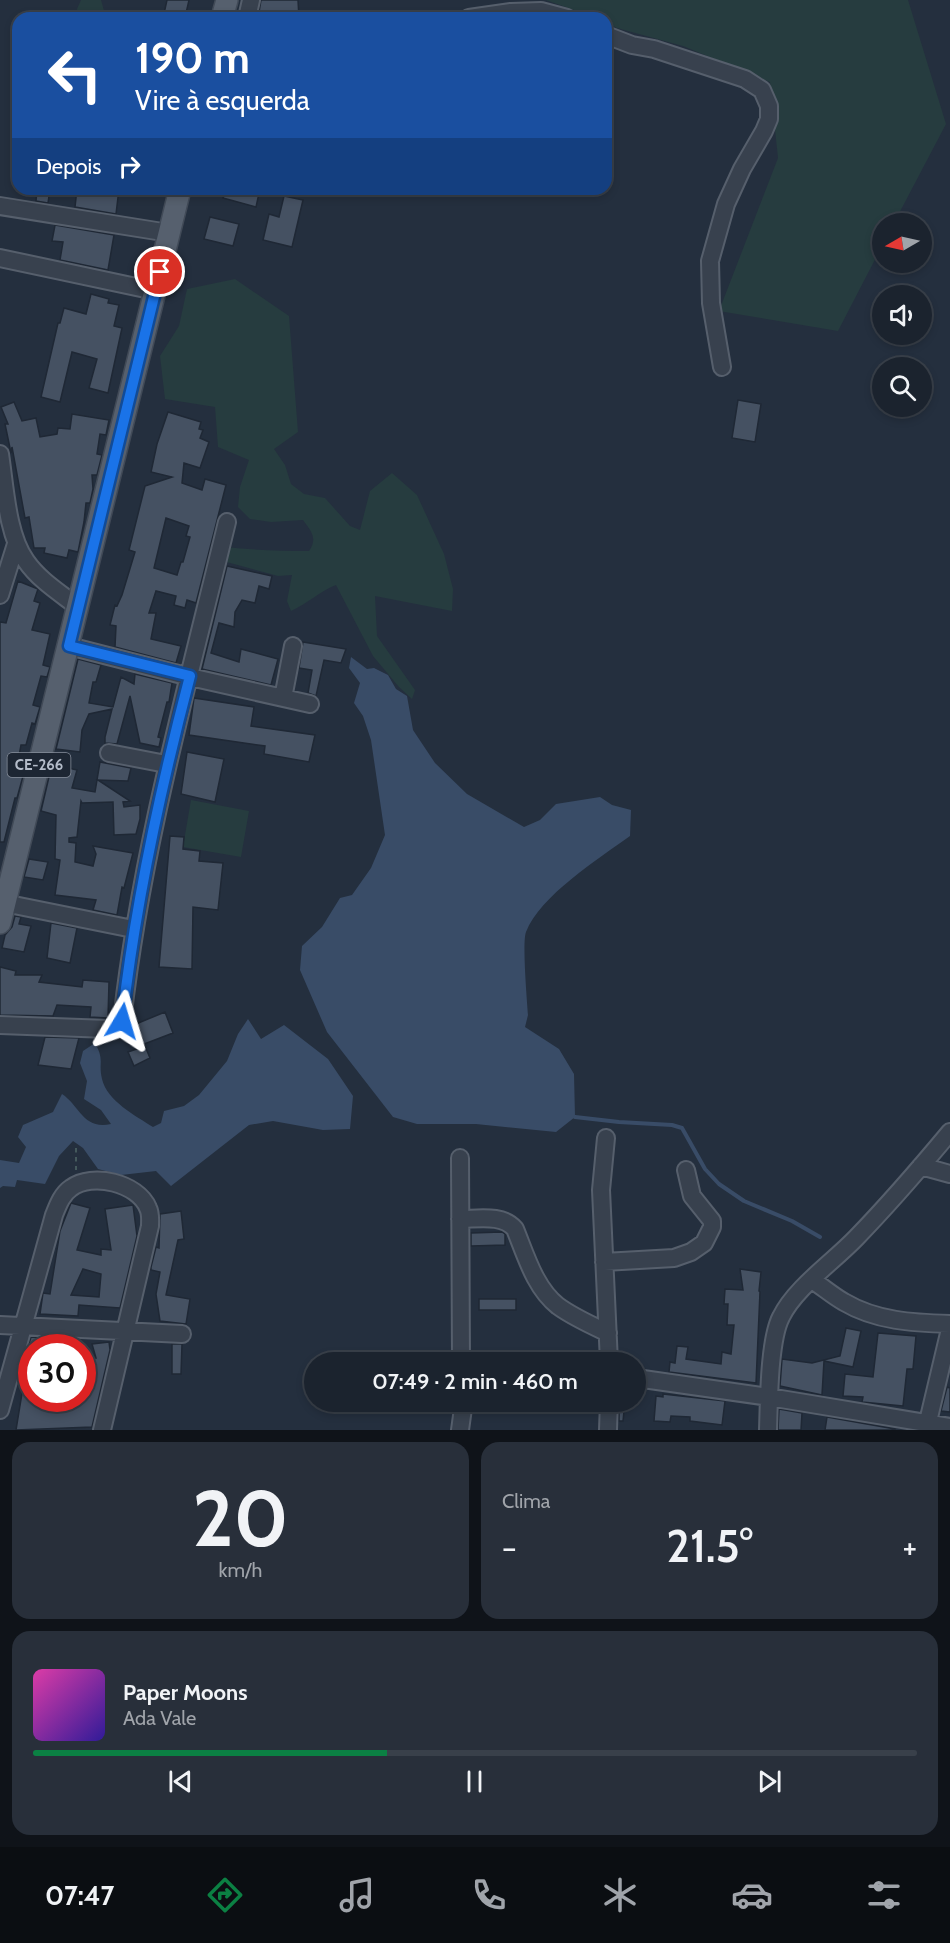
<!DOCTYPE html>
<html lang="pt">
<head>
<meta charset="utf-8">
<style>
	body { margin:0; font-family:Cabin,sans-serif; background:#282f3a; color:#f1f3f6; height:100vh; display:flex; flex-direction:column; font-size:22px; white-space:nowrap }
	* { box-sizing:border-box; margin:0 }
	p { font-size:20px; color:#a0a4aa }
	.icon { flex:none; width:33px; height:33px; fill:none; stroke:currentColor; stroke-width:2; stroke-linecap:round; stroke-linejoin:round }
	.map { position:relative; height:1430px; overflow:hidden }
	.panel { display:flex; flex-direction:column; gap:12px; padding:12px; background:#0f1319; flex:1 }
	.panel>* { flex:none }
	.hud { position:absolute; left:12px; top:12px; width:600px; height:183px; border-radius:18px; box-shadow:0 3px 9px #0003,0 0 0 2px #39404a; background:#1a4fa0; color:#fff; overflow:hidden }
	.needle { width:39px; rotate:261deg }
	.buttons { position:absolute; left:872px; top:213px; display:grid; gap:12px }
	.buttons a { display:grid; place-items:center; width:60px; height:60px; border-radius:50%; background:#1b232e; box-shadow:0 3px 9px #0003,0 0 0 2px #39404a; font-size:30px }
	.speed { position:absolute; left:18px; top:1334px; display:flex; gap:12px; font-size:30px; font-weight:700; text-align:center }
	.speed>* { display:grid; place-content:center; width:78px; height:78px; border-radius:50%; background:#1b232e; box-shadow:0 3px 9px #0003,0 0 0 2px #39404a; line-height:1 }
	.speed .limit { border:9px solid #d22; background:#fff; color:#111 }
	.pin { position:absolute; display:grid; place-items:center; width:51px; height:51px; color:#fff; margin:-26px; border:3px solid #fff; border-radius:50%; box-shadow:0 2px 6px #0007 }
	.me { position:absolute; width:66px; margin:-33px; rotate:7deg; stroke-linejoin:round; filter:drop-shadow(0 0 4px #0008) }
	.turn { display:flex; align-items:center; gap:21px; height:126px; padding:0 24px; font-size:27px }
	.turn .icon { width:78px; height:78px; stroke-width:2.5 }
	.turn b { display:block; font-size:42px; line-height:51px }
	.then { display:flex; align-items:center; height:57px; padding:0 24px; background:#0003; gap:12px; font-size:22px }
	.big { font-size:45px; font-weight:600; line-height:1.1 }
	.panel .widget { flex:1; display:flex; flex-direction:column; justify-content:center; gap:9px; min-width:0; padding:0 21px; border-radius:18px; background:#282f3a }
	.panel .dial { align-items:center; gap:0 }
	.dial b { font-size:78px; line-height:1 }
	.song { display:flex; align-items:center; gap:18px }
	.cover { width:72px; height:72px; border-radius:9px; background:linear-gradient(135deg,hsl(320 70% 55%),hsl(250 70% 35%)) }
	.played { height:6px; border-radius:3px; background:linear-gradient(90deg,#0b8043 40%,#39404a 40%) }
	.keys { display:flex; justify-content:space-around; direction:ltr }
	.heat { display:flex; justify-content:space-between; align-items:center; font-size:33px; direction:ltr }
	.panel .tiles { flex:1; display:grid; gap:12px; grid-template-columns:1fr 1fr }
	.widget:last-child { grid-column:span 2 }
	.trip { position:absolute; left:304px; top:1352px; width:342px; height:60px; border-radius:30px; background:#1b232e; box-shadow:0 3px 9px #0003,0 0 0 2px #39404a; font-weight:600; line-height:60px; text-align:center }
	.menu { display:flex; height:96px; justify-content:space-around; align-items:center; background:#0b0e12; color:#a0a4aa }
	.menu .icon { width:42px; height:42px }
	.menu .selected { color:#0b8043 }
	.menu b { font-size:27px; color:#f1f3f6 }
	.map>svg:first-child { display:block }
	.green { fill:#263c3f }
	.water { fill:#394c67 }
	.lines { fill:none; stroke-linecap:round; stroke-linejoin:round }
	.stream { stroke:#394c67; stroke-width:4 }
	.building { fill:#455162; stroke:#1f2835; stroke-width:1.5; fill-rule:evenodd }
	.minor-casing { stroke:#565f6c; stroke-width:20 }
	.major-casing { stroke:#414a57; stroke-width:24 }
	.path { stroke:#44595c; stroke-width:2; stroke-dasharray:4.5 4.5; stroke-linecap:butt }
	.minor { stroke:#38414e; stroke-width:16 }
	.major { stroke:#56606e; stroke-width:21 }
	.route-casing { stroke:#114b97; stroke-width:15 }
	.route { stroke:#1a73e8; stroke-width:10 }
	.labels { text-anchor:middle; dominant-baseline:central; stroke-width:6; stroke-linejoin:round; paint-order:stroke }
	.shield { fill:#1d2633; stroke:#878f9c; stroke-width:1.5 }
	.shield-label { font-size:15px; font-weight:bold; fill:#b4bcc9 }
</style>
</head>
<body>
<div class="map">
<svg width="950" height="1430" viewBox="0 0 950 1430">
	<rect width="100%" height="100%" fill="#242f3e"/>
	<path class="green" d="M 81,0 L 101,0 L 106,18 L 79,18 L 77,9 Z
		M 546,0 L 908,0 L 946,124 L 894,223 L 882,224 L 882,246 L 838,331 L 719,311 L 778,158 L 770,82 L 683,46 L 617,28 L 606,23 L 606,18 L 596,18 Z
		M 235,279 L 289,316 L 298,432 L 274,449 L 285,465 L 291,484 L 304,494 L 325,498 L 350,526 L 360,530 L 370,491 L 392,473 L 417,495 L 444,554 L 453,589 L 452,611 L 375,596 L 377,636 L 415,690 L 412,699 L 399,687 L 373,656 L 336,585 C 318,592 309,603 291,611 L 287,601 L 292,575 L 278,576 L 223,561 L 225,547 C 254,550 280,551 309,551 C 318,538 311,531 303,520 L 271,522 L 250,519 L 238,507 L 240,487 L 249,460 L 218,447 L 215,407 L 165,399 L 160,356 L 179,326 L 187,289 Z
		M 191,800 L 249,811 L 241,857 L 183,847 Z"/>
	<path class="water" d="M 351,657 L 367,669 L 374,668 L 388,675 L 396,689 L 407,696 L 413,730 L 435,763 L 467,794 L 524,827 L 540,820 L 556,804 L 600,797 L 612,805 L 631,810 L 630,836 C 598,859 540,896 526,932 C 522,942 527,1000 528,1015 L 525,1027 L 559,1049 L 574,1074 L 575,1117 L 556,1132 L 476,1124 L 417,1124 L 393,1117 L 327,1032 L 300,970 L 302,946 L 322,927 L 340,898 L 352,895 L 371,868 L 385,835 L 371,740 L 363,716 L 354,703 L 360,683 L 349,668 Z
		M 248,1019 L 261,1039 L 284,1025 L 328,1059 L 353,1096 L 350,1129 L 323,1130 L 273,1121 L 249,1125 L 171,1186 L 156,1171 L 121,1175 L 98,1169 L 83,1148 L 73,1141 L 59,1156 L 45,1184 L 17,1180 L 15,1187 L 3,1186 L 0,1188 L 0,1160 L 19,1163 L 26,1147 L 18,1137 L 23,1125 L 53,1112 L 62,1094 C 80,1106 83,1130 111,1124 L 101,1110 L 84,1099 L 87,1081 L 80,1063 L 83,1051 L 95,1043 C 105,1061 98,1062 102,1079 C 107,1101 136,1116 153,1127 L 161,1123 L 164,1111 L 184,1106 L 199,1095 L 227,1061 L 238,1034 Z"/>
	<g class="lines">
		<path class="stream" d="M 575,1117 L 619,1122 L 672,1125 L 682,1128 L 705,1169 L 719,1184 L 744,1201 L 792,1221 L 820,1237"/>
	</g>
	<path class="building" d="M 167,0 L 189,0 L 185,18 L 163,18 Z
		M 261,0 L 298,0 L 299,18 L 258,18 Z
		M 37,189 L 50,189 L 48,203 L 36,201 Z
		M 77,189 L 119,189 L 116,214 L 75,207 Z
		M 225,189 L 260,189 L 256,207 L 223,198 Z
		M 284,196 L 303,200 L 292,247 L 263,240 L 269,214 L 279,217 Z
		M 210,217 L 239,224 L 233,246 L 204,239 Z
		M 55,225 L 114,235 L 108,270 L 60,260 L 63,242 L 52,241 Z
		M 91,294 L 109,299 L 108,303 L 119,305 L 114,326 L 122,328 L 108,393 L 89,388 L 97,359 L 72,352 L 60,402 L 41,397 L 58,323 L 60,323 L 64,308 L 86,314 Z
		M 738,400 L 761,404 L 755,442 L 732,438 Z
		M 14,402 L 22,421 L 36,418 L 40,437 L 57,434 L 58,428 L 70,429 L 72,414 L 109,420 L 106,435 L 100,434 L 97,454 L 102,455 L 97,475 L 92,475 L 93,489 L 90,503 L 86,503 L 84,522 L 78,552 L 69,550 L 67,558 L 44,553 L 45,548 L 34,548 L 29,517 L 25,518 L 12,447 L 11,453 L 5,424 L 8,424 L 1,407 Z
		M 168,412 L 201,422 L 199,429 L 203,430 L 200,438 L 209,442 L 200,468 L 184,463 L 182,483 L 202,490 L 205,479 L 226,485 L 196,603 L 187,600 L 185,608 L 174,605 L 176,596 L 156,591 L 149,613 L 156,613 L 151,639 L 181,646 L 176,663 L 115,647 L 116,626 L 110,625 L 115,605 L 117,606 L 122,595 L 135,552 L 129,550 L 145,486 L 172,477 L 151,472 L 157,444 ZM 166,518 L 189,526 L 186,536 L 190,537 L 183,562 L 181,562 L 177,575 L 154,568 Z
		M 227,566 L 272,576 L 269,589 L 259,586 L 255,603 L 242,600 L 235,612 L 234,627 L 219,623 L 211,653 L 239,662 L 241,649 L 278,659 L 271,685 L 202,669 Z
		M 18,581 L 38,589 L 34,601 L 40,603 L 32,630 L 50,634 L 43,665 L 50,667 L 47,677 L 41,676 L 33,705 L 40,707 L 35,724 L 32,723 L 26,745 L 21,745 L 19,756 L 23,757 L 20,768 L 25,769 L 17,798 L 15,798 L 4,842 L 0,842 L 0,622 L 6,623 Z
		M 303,642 L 346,649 L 341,663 L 324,660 L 316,696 L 308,693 L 312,670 L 299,668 Z
		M 78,659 L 101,665 L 96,682 L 93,682 L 89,703 L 113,707 L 121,677 L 134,684 L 135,674 L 172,683 L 169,702 L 167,702 L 158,737 L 161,738 L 159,747 L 140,743 L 130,696 L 117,744 L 105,743 L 105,737 L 112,709 L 89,714 L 82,730 L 80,752 L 56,749 Z
		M 194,698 L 254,707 L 251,726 L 315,735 L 309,762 L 264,754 L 265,746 L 189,735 Z
		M 187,752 L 224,759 L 215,802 L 181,794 Z
		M 100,762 L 131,768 L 128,781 L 98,780 L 130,801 L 123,802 L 124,807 L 140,805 L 140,819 L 136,834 L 114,835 L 113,802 L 82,803 L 81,801 L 77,837 L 69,838 L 69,842 L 76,843 L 75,862 L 93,866 L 96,854 L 93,846 L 133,853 L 124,888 L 122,887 L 117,915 L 93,910 L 96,900 L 55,895 L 60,860 L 55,859 L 56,815 L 41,811 L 52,764 L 77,770 L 72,788 L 95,792 Z
		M 170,836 L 184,837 L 183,849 L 200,851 L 199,861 L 223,863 L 218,910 L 193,907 L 192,969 L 159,967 Z
		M 29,859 L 48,862 L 43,880 L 24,877 Z
		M 15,916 L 21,917 L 19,924 L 31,926 L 24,952 L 2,948 L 5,935 L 12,927 Z
		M 51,923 L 77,928 L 70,963 L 47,958 Z
		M 0,967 L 16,971 L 15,975 L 42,975 L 39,982 L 82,987 L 83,980 L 109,982 L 108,1018 L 90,1017 L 91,1007 L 57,1005 L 53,1016 L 0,1015 Z
		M 165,1012 L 173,1033 L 139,1046 L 131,1026 Z
		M 45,1037 L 79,1038 L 71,1069 L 38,1065 Z
		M 145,1046 L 150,1058 L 134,1066 L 128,1052 Z
		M 71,1203 L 90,1208 L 77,1250 L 101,1255 L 101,1249 L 111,1250 L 105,1209 L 133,1205 L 137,1236 L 120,1308 L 79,1305 L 78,1316 L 40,1314 L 43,1293 L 50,1294 L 60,1231 ZM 83,1269 L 101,1274 L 99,1297 L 71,1295 Z
		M 181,1211 L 184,1239 L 178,1240 L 166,1295 L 190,1299 L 186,1324 L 160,1321 L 156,1294 L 160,1272 L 151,1270 L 151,1267 L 156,1247 L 159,1248 L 160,1214 Z
		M 502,1232 L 505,1234 L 505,1245 L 471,1246 L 471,1233 Z
		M 740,1269 L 761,1272 L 759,1291 L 760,1292 L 756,1383 L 669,1372 L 670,1362 L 675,1363 L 677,1346 L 688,1347 L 686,1359 L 721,1364 L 722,1352 L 731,1354 L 734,1325 L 727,1325 L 728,1304 L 724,1304 L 725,1289 L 743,1290 Z
		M 479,1299 L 516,1299 L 516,1310 L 479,1310 Z
		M 846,1328 L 861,1331 L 853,1367 L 824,1361 L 822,1395 L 780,1386 L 782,1359 L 812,1363 L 840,1356 Z
		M 878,1333 L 916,1336 L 913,1369 L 907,1369 L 903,1406 L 862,1402 L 863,1397 L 843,1396 L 845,1374 L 873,1377 Z
		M 31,1337 L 59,1338 L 57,1347 L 28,1347 Z
		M 109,1342 L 110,1350 L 92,1427 L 16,1430 L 25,1375 L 32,1375 L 32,1398 L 82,1402 L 82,1358 L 96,1358 L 92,1344 Z
		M 172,1344 L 182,1344 L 181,1374 L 172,1374 Z
		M 947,1387 L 950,1388 L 950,1412 L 941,1411 Z
		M 663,1394 L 725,1401 L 722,1425 L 690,1421 L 690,1417 L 671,1416 L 670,1422 L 654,1421 L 656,1396 L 663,1397 Z
		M 619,1401 L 625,1401 L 623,1421 L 619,1421 Z
		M 779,1409 L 802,1413 L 801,1430 L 778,1430 Z
		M 827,1417 L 895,1429 L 895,1430 L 825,1430 Z"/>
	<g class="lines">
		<defs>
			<path id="minor" d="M 247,18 L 251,0
				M 469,18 L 511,12 L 541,11 L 567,18
				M 606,35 L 632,45 L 654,49 L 745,79 L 762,90 L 769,106 L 769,119 L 764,131 L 742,169 L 726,204 L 710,261 L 711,303 L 722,367
				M 0,206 L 169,233
				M 0,258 L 155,291
				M 0,454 C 5,486 7,535 26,561 C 39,580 60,593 78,607
				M 0,595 L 16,544
				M 69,646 L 190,677 L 310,704
				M 283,698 L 293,646
				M 109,753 L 166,764
				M 4,903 L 133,929
				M 0,1025 L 108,1029 L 116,1027 L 122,1021 C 141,851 187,687 227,522
				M 606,1138 L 601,1190 L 609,1362
				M 460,1158 L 461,1362
				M 921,1166 L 950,1174
				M 460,1219 C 478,1219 503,1214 515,1229 C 526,1256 535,1288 558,1306 C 573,1317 591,1325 608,1333
				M 604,1262 L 674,1258 L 691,1252 L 704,1243 L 712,1227 L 712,1221 L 692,1196 L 686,1170
				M 812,1280 C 823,1287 833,1296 844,1302 C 876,1321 913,1323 950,1324
				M 0,1325 L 182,1334
				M 636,1378 L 769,1397 L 950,1427
				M 0,1410 L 54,1215 C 58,1205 62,1194 71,1188 C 92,1172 138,1183 148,1208 C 151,1214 150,1220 150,1226 L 102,1430
				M 460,1430 L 464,1401
				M 608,1430 L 609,1401
				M 768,1430 C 769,1402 769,1340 781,1317 C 795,1288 833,1262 856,1238 C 889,1204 920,1168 950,1132
				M 926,1430 L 950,1329"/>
			<path id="major" d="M 222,18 L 227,0
				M 0,923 L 180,189"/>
		</defs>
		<use href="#minor" class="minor-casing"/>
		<use href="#major" class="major-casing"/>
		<path class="path" d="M 76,1148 L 76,1170"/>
		<use href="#minor" class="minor"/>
		<use href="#major" class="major"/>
	</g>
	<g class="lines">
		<defs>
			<path id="route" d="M 122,1021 C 135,904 160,790 190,676 L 69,646 L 160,272"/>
		</defs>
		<use href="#route" class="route-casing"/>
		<use href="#route" class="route"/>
	</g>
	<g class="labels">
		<rect class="shield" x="7.5" y="753" width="63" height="24" rx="4.5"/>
		<g class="shield-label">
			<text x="39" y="765">CE-266</text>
		</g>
	</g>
</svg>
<div class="buttons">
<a><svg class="needle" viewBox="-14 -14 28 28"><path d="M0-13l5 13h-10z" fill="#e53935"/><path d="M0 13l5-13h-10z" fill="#a0a4aa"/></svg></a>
<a><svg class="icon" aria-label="sound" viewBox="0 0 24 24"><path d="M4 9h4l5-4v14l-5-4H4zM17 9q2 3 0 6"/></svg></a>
<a><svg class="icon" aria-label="search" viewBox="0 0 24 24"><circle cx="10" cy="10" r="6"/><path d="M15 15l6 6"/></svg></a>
</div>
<div class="speed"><div class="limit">30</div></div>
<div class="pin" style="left:160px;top:272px;background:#d93025"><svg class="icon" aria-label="arrive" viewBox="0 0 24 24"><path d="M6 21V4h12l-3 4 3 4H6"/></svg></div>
<svg class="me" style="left:122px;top:1021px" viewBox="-20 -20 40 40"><path d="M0-17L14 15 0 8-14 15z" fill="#1a73e8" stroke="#fff" stroke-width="4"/></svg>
<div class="trip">07:49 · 2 min · 460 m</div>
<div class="hud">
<div class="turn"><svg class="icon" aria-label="left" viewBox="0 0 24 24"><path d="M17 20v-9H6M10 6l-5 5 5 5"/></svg><div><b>190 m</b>Vire à esquerda</div></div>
<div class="then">Depois<svg class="icon" aria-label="right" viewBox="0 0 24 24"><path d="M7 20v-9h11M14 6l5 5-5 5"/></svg></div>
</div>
</div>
<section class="panel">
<div class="tiles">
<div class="widget dial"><b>20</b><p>km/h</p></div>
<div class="widget"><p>Clima</p>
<div class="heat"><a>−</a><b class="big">21.5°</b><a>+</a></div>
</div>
<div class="widget">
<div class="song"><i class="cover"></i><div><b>Paper Moons</b><p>Ada Vale</p></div></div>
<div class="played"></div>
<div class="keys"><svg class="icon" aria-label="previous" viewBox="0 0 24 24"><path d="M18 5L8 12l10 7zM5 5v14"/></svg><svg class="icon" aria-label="pause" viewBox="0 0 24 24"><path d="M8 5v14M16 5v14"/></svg><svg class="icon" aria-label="next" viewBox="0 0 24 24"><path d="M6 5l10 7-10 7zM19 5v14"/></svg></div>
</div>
</div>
</section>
<nav class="menu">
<b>07:47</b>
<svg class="icon selected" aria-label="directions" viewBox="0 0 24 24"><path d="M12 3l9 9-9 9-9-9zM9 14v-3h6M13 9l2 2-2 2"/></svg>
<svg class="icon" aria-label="music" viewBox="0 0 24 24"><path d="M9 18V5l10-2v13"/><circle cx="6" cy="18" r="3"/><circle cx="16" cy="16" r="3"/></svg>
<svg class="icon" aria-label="phone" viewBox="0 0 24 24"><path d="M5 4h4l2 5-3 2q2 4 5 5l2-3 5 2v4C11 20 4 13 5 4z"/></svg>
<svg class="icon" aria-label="climate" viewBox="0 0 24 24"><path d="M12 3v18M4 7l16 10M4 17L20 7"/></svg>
<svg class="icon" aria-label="car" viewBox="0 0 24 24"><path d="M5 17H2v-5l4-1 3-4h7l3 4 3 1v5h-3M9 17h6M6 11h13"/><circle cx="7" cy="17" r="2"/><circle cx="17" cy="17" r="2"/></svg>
<svg class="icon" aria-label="filters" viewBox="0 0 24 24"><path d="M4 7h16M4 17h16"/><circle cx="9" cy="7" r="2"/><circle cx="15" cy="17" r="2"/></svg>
</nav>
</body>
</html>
